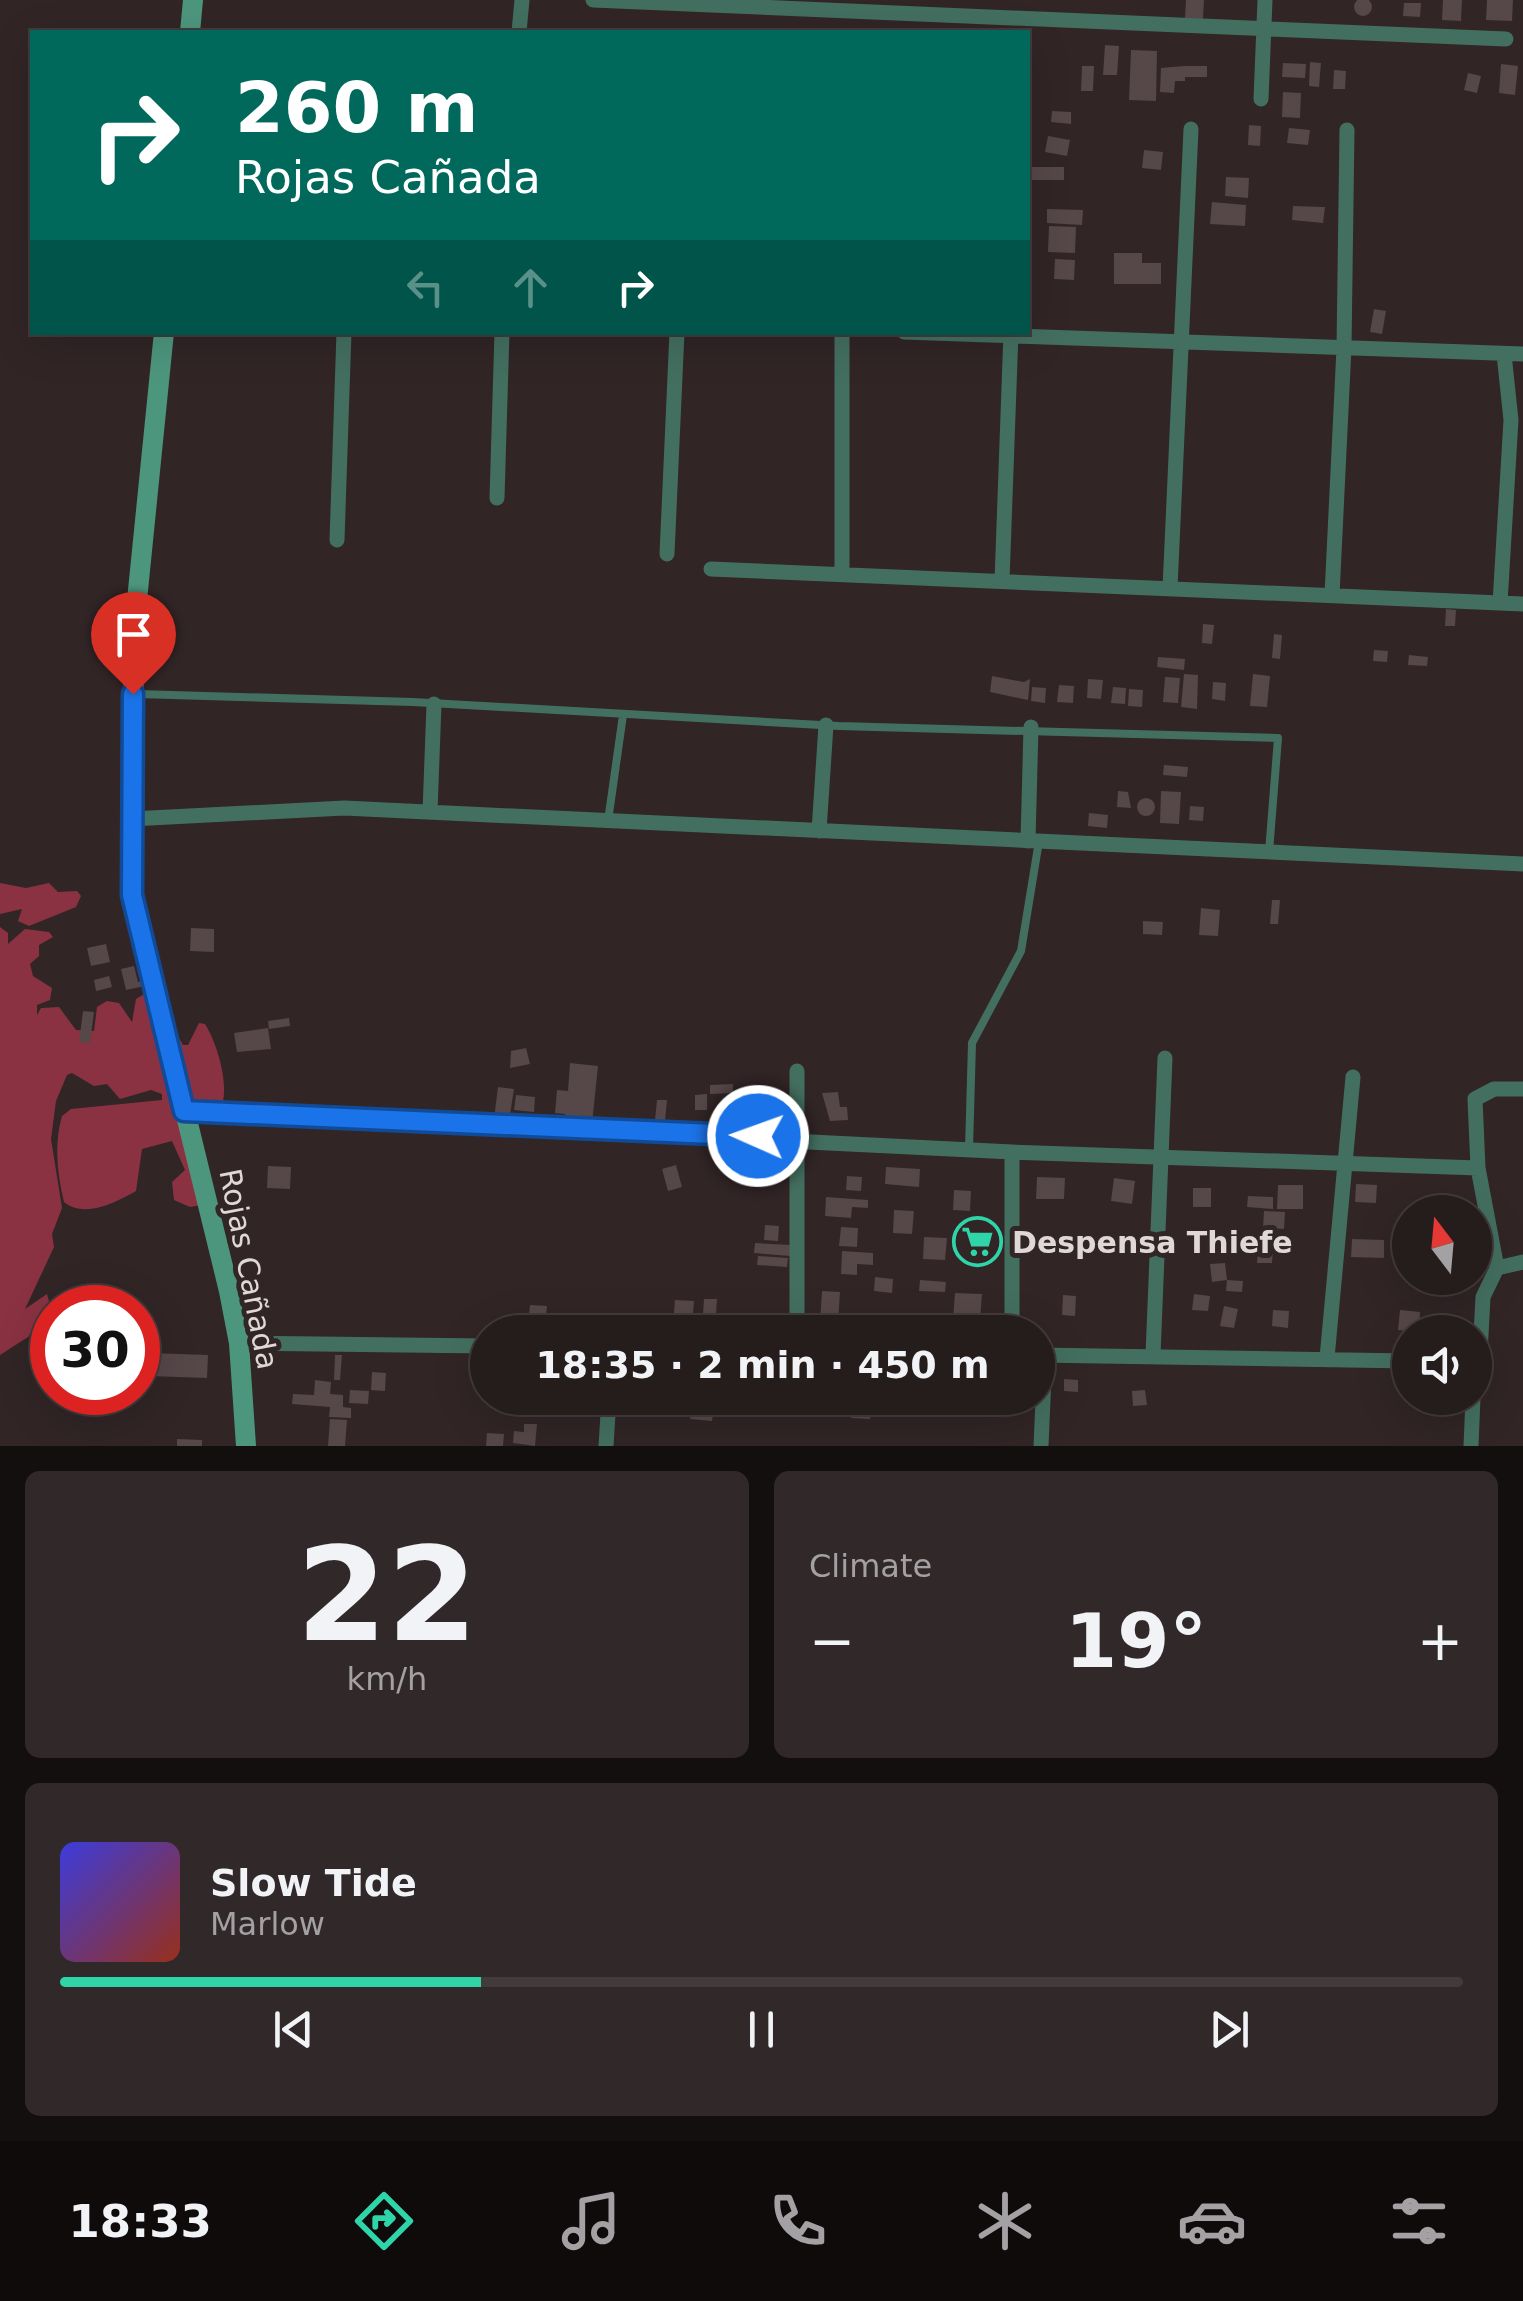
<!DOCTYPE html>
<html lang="en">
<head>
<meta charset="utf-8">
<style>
	body { margin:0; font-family:"DejaVu Sans",sans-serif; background:#312929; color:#f1f3f6; height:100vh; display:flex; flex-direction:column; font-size:38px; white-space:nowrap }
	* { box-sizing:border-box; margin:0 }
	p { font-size:32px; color:#a3a1a3 }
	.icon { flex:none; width:55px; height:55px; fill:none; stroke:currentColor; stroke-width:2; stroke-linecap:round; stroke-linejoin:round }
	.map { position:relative; height:1446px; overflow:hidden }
	.panel { display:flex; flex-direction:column; gap:25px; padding:25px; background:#140f0f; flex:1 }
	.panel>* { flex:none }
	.banner { position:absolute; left:30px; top:30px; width:1000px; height:305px; border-radius:0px; box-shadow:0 10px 40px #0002,0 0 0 2px #423a3b; background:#00695c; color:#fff; overflow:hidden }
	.needle { width:65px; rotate:344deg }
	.controls { position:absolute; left:1392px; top:1195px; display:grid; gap:20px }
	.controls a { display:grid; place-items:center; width:100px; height:100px; border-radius:50%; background:#251c1c; box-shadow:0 10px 40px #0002,0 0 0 2px #423a3b; font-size:50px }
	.speed { position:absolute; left:30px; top:1285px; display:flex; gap:20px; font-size:50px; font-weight:700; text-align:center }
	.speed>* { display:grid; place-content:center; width:130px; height:130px; border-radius:50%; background:#251c1c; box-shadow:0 10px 40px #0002,0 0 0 2px #423a3b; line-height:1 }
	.speed .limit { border:15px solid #d22; background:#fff; color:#111 }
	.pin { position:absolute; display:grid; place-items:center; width:85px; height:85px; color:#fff; margin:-102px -42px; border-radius:50% 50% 50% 0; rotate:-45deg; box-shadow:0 0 10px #0007 }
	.pin .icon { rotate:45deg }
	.me { position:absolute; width:110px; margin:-55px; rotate:272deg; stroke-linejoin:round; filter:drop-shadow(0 0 8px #0008) }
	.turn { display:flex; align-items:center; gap:35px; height:210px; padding:0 40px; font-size:45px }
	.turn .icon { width:130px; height:130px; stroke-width:2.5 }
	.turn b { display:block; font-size:70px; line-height:85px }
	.lanes { display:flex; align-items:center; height:95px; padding:0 40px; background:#0003; justify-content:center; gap:50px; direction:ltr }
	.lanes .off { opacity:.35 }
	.big { font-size:75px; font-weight:700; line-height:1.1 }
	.panel .widget { flex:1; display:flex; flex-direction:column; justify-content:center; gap:15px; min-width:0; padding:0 35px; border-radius:15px; background:#312929 }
	.panel .dial { align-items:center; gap:0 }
	.dial b { font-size:130px; line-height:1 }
	.song { display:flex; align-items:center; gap:30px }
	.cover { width:120px; height:120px; border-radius:15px; background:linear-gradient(135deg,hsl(240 70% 55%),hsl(10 70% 35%)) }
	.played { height:10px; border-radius:5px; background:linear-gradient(90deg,#30d4a9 30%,#423a3b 30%) }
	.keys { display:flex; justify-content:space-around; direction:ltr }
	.heat { display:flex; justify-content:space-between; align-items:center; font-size:55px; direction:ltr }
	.panel .tiles { flex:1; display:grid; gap:25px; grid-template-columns:1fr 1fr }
	.widget:last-child { grid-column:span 2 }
	.trip { position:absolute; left:470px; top:1315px; width:585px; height:100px; border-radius:50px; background:#251c1c; box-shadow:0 10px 40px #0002,0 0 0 2px #423a3b; font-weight:700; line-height:100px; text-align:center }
	.dock { display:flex; height:160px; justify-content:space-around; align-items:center; background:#0f0b0b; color:#a3a1a3 }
	.dock .icon { width:70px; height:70px }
	.dock .active { color:#30d4a9 }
	.dock b { font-size:45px; color:#f1f3f6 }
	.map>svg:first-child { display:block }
	.forest { fill:#8a3242 }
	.building { fill:#564749 }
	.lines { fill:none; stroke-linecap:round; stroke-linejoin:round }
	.service { stroke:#436f60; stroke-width:8 }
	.minor { stroke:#436f60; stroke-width:15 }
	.secondary { stroke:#4d967e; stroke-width:20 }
	.route-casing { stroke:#114b97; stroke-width:25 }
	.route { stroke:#1a73e8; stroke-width:18 }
	.labels { text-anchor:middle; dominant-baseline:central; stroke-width:10; stroke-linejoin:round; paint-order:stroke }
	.poi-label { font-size:30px; font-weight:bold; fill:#e0d8d8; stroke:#312526; text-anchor:start }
	.street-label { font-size:30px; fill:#e0d8d8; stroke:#312526 }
</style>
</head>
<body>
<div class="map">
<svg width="1523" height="1446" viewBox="0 0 1523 1446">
	<rect width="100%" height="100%" fill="#312526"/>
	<path class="forest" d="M 49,883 L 58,892 L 77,891 L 81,896 L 76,907 L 29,926 L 18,921 L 22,909 L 0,914 L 0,883 L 26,888 Z
		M 0,927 L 8,933 L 8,944 L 25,929 L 49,932 L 53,937 L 39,945 L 39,956 L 30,964 L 33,976 L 52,988 L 50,1000 L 37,1005 L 37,1015 L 41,1008 L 59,1007 L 76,1030 L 94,1031 L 97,1007 L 107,1001 L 119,1003 L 132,1022 L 136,999 L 151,990 L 183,1045 L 188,1045 L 199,1023 L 205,1024 C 217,1043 229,1083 222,1105 L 209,1102 L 192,1108 L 202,1205 L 190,1207 L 174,1200 L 172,1182 L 185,1170 L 172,1141 L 142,1149 L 136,1191 C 117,1202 84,1219 64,1202 C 57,1173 54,1144 62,1116 L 71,1109 L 162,1100 L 162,1094 L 151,1090 L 120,1099 L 107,1084 L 94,1086 L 72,1073 L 67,1075 L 56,1101 L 51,1139 L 62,1208 L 52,1234 L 54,1247 L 25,1309 L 47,1294 L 50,1305 L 28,1337 L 0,1355 Z"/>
	<path class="building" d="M1354 7a9 9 0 1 1 18 0a9 9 0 1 1-18 0Z
		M 1186,0 L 1204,0 L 1203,19 L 1185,18 Z
		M 1443,0 L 1462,0 L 1461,21 L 1442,20 Z
		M 1487,0 L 1513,0 L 1512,21 L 1486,20 Z
		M 1404,3 L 1421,3 L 1420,17 L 1403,16 Z
		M 1105,45 L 1119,46 L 1117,75 L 1103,75 Z
		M 1131,50 L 1157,51 L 1156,101 L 1129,100 Z
		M 1310,62 L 1321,63 L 1319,87 L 1309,86 Z
		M 1283,63 L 1306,64 L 1305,78 L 1282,77 Z
		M 1501,64 L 1518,66 L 1515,95 L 1499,93 Z
		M 1082,66 L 1094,66 L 1093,91 L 1081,91 Z
		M 1185,66 L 1207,66 L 1207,77 L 1185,77 L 1185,81 L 1175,81 L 1174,93 L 1160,92 L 1161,68 Z
		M 1334,70 L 1346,71 L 1345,89 L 1333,89 Z
		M 1468,73 L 1481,76 L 1477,93 L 1464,90 Z
		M 1283,92 L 1301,93 L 1300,118 L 1282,117 Z
		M 1052,111 L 1071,112 L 1071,124 L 1051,122 Z
		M 1249,125 L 1261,126 L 1260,146 L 1248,145 Z
		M 1289,128 L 1310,130 L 1308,145 L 1287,143 Z
		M 1048,136 L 1070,140 L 1067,156 L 1045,152 Z
		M 1144,150 L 1163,152 L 1161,170 L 1142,168 Z
		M 1028,167 L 1064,167 L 1064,180 L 1028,180 Z
		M 1226,177 L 1249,178 L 1248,198 L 1225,196 Z
		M 1212,202 L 1246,205 L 1245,226 L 1210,224 Z
		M 1293,206 L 1325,207 L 1323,223 L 1292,220 Z
		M 1047,209 L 1083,210 L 1082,225 L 1047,223 Z
		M 1049,226 L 1076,227 L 1075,253 L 1048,252 Z
		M 1114,253 L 1142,253 L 1142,263 L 1161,263 L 1161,284 L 1114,284 Z
		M 1055,259 L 1075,260 L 1074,280 L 1054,279 Z
		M 1374,309 L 1386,311 L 1382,334 L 1370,332 Z
		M 1446,609 L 1456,610 L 1455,626 L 1445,626 Z
		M 1203,624 L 1214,625 L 1212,644 L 1202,643 Z
		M 1274,634 L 1282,635 L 1280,659 L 1272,658 Z
		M 1374,650 L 1388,651 L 1387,662 L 1373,661 Z
		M 1409,655 L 1428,657 L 1427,666 L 1408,665 Z
		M 1158,657 L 1185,659 L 1184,670 L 1157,667 Z
		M 1184,674 L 1198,675 L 1197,709 L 1181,707 Z
		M 1253,674 L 1270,676 L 1267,707 L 1250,706 Z
		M 992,676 L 1024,682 L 1030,679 L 1028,700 L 990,692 Z
		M 1165,677 L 1180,678 L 1178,703 L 1163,702 Z
		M 1088,679 L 1103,680 L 1101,699 L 1087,698 Z
		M 1213,682 L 1226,683 L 1225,701 L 1212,699 Z
		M 1059,685 L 1074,686 L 1073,703 L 1057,702 Z
		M 1032,687 L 1046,688 L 1045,703 L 1031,701 Z
		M 1113,687 L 1126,688 L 1125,704 L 1111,703 Z
		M 1129,689 L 1143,690 L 1142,707 L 1128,706 Z
		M 1164,765 L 1188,767 L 1187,777 L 1163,775 Z
		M 1118,791 L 1128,792 L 1131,808 L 1117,807 Z
		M 1161,791 L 1181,792 L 1179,824 L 1160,823 Z
		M1137 807a9 9 0 1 1 18 0a9 9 0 1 1-18 0Z
		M 1190,806 L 1204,807 L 1203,821 L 1189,820 Z
		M 1089,813 L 1108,815 L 1107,828 L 1088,826 Z
		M 1272,900 L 1280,900 L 1278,924 L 1270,924 Z
		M 1201,908 L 1220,910 L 1218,936 L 1199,935 Z
		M 1143,921 L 1163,922 L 1162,935 L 1143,934 Z
		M 191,928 L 214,929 L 214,952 L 190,951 Z
		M 106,944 L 110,962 L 91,966 L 87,948 Z
		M 134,966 L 138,982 L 144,980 L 145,986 L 126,990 L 121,969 Z
		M 109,976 L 112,987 L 96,991 L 94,980 Z
		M 83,1011 L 94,1012 L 90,1043 L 79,1042 Z
		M 289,1018 L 290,1026 L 269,1029 L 268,1021 Z
		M 268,1028 L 271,1049 L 237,1052 L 234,1033 Z
		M 526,1048 L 530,1064 L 510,1068 L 511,1051 Z
		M 570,1063 L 598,1066 L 592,1124 L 564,1123 L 565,1114 L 555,1113 L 557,1090 L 568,1091 Z
		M 733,1084 L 733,1093 L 710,1094 L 710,1085 Z
		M 498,1087 L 514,1089 L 509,1121 L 494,1119 Z
		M 838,1092 L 840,1107 L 847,1107 L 848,1120 L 830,1121 L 822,1093 Z
		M 707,1094 L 707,1110 L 695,1110 L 695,1095 Z
		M 516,1095 L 535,1097 L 534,1112 L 514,1110 Z
		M 657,1100 L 667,1100 L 665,1121 L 655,1120 Z
		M 676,1165 L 682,1187 L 668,1191 L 662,1169 Z
		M 268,1166 L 291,1167 L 290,1189 L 267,1188 Z
		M 886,1167 L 920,1169 L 919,1187 L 885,1184 Z
		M 847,1176 L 862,1177 L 861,1191 L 846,1190 Z
		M 1037,1177 L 1065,1178 L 1064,1199 L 1036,1199 Z
		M 1114,1178 L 1135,1181 L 1132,1204 L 1111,1201 Z
		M 1356,1184 L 1377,1185 L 1376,1203 L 1355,1202 Z
		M 1278,1185 L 1303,1185 L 1303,1209 L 1277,1209 Z
		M 1193,1188 L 1211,1188 L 1211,1207 L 1193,1207 Z
		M 954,1190 L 971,1191 L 970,1211 L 953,1210 Z
		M 1248,1196 L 1273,1197 L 1273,1209 L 1247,1207 Z
		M 826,1197 L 868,1200 L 868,1208 L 852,1207 L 851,1218 L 825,1216 Z
		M 894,1210 L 914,1211 L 912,1234 L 893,1233 Z
		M 1264,1211 L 1285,1212 L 1284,1229 L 1263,1228 Z
		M 765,1225 L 779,1226 L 778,1241 L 764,1240 Z
		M 841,1227 L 858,1228 L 857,1247 L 839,1246 Z
		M 924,1237 L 947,1238 L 945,1260 L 923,1259 Z
		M 967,1237 L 988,1238 L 987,1247 L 982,1253 L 972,1252 Z
		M 1352,1239 L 1384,1240 L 1384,1258 L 1351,1257 Z
		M 755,1243 L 791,1245 L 790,1256 L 754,1253 Z
		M 1258,1248 L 1273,1249 L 1272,1263 L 1257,1263 Z
		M 842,1251 L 873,1253 L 873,1265 L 857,1264 L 857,1275 L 841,1274 Z
		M 758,1256 L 788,1258 L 787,1267 L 757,1265 Z
		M 1225,1263 L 1227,1280 L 1212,1282 L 1210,1264 Z
		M 875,1277 L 893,1279 L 892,1293 L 874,1291 Z
		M 920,1280 L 946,1282 L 945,1292 L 919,1291 Z
		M 1227,1280 L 1243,1281 L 1242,1292 L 1226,1291 Z
		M 822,1291 L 840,1292 L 838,1324 L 820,1323 Z
		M 955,1293 L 982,1294 L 980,1321 L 965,1320 L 964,1332 L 952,1332 Z
		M 1194,1294 L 1210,1296 L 1208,1311 L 1192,1310 Z
		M 1063,1295 L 1076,1296 L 1075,1316 L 1062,1315 Z
		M 704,1299 L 717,1299 L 715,1330 L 702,1329 Z
		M 675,1300 L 694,1301 L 692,1327 L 673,1326 Z
		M 530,1305 L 547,1306 L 545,1326 L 528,1325 Z
		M 1224,1306 L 1238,1309 L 1234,1328 L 1220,1326 Z
		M 1273,1310 L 1289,1311 L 1288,1328 L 1272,1326 Z
		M 1400,1310 L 1420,1312 L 1419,1332 L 1398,1330 Z
		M 150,1353 L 208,1355 L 207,1378 L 148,1376 Z
		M 335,1355 L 342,1355 L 340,1380 L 334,1380 Z
		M 372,1372 L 386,1373 L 385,1391 L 371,1390 Z
		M 1064,1379 L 1078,1380 L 1078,1392 L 1064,1391 Z
		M 315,1380 L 331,1382 L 330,1394 L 343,1395 L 343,1407 L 351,1408 L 351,1418 L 329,1417 L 330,1407 L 292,1404 L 293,1394 L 314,1395 Z
		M 350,1390 L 369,1391 L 368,1404 L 349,1403 Z
		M 1145,1390 L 1147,1405 L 1133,1406 L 1132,1391 Z
		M 692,1398 L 714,1398 L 713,1405 L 720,1405 L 720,1414 L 713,1414 L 712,1421 L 690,1419 Z
		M 852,1398 L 872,1398 L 870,1419 L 851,1418 Z
		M 894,1398 L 909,1398 L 908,1411 L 894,1410 Z
		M 940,1398 L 963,1398 L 962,1416 L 939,1414 Z
		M 1000,1398 L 1017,1398 L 1016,1414 L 999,1413 Z
		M 330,1419 L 347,1420 L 345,1446 L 328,1446 Z
		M 524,1424 L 537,1424 L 535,1446 L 513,1443 L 514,1431 L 524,1432 Z
		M 487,1433 L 504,1434 L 503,1446 L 486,1446 Z
		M 177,1439 L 202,1440 L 202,1446 L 177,1446 Z"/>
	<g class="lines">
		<path class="service" d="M 138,694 L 413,702 L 839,726 L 1278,738 L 1269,852
			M 608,821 L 623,715
			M 969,1149 L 972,1043 L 1021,951 L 1039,841"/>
		<path class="minor" d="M 593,0 L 1506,39
			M 519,32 L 522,0
			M 1261,99 L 1265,0
			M 842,332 L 842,574
			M 904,332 L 1523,354
			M 497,498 L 502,332
			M 337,540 L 344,332
			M 667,554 L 677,332
			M 711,569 L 1523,604
			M 1002,581 L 1011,332
			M 1170,588 L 1191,129
			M 1332,595 L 1344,348 L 1347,130
			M 1500,603 L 1511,420 L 1504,354
			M 430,812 L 434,704
			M 131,819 L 344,808 L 1523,864
			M 819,831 L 826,725
			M 1028,841 L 1031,727
			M 184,1111 L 1012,1152 L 1478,1168 L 1475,1099 L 1494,1089 L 1523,1089
			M 1012,1152 L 1012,1332
			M 1478,1168 L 1497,1268
			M 797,1332 L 797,1071
			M 239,1343 L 488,1346
			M 1038,1355 L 1410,1361
			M 1153,1355 L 1165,1058
			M 1327,1358 L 1353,1077
			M 1475,1358 L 1480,1354 L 1483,1297 L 1497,1268 L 1523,1262
			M 606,1446 L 609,1398
			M 1041,1446 L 1045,1354
			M 1471,1446 L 1473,1398"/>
		<path class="secondary" d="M 190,32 L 193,0
			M 164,332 L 134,630 L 132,895 L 229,1291 L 239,1343 L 246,1446"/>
	</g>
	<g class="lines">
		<defs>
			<path id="route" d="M 133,694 L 132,895 L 184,1111 L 758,1136"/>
		</defs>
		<use href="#route" class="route-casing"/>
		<use href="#route" class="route"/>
	</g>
	<defs>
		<symbol id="supermarket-ring" viewBox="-11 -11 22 22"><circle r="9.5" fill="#312526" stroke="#30d4a9" stroke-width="1.5"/><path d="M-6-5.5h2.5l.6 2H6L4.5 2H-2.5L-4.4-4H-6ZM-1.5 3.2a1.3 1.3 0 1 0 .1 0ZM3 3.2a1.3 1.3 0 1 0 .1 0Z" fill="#30d4a9"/></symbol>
	</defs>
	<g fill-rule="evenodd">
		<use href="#supermarket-ring" x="950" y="1214" width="55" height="55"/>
	</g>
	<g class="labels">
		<g class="poi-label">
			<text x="1012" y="1242">Despensa Thiefe</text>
		</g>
		<g class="street-label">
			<text transform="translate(249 1269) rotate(79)">Rojas Cañada</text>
		</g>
	</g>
</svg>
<div class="controls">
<a><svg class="needle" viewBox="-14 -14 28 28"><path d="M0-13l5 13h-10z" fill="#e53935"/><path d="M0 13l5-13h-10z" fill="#a3a1a3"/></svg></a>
<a><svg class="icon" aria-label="sound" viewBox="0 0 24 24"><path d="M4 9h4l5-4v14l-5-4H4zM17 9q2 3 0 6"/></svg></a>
</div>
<div class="speed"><div class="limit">30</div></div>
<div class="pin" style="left:133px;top:694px;background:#d93025"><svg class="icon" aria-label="arrive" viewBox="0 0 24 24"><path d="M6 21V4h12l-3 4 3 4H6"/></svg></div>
<svg class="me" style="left:758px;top:1136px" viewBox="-20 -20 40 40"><circle r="17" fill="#1a73e8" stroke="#fff" stroke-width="3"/><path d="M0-11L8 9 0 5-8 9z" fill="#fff"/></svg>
<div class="trip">18:35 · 2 min · 450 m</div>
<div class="banner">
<div class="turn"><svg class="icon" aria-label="right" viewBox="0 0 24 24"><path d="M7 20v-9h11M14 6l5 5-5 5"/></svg><div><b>260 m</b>Rojas Cañada</div></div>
<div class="lanes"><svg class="icon off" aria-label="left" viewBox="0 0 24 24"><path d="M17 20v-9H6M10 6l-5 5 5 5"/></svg><svg class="icon off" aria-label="ahead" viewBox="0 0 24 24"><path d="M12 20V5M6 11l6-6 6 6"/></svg><svg class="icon" aria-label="right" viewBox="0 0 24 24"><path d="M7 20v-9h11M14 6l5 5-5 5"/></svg></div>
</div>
</div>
<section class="panel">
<div class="tiles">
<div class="widget dial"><b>22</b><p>km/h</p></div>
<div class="widget"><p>Climate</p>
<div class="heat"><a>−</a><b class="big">19°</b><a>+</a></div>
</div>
<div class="widget">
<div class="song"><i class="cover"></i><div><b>Slow Tide</b><p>Marlow</p></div></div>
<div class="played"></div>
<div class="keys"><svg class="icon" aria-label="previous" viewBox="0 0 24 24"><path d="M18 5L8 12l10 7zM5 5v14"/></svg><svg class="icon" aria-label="pause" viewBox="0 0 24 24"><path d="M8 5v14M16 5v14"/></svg><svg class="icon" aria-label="next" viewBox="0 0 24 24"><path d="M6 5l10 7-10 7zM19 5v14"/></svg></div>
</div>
</div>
</section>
<nav class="dock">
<b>18:33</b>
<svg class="icon active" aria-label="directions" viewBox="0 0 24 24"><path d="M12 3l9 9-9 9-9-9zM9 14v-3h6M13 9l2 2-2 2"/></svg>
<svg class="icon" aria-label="music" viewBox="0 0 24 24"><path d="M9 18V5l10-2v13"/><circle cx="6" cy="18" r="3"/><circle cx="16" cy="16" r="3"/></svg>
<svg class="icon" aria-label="phone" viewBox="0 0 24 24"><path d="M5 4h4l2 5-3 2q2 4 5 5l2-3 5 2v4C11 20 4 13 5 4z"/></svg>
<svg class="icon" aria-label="climate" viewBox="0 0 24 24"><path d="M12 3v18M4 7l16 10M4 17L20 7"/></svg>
<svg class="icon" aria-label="car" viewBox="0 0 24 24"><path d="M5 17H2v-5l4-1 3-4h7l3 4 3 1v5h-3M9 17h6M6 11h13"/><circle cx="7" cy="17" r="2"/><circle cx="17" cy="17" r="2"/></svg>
<svg class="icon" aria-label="filters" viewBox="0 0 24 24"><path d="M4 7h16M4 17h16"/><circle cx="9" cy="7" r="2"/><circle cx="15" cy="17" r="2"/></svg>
</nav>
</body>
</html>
